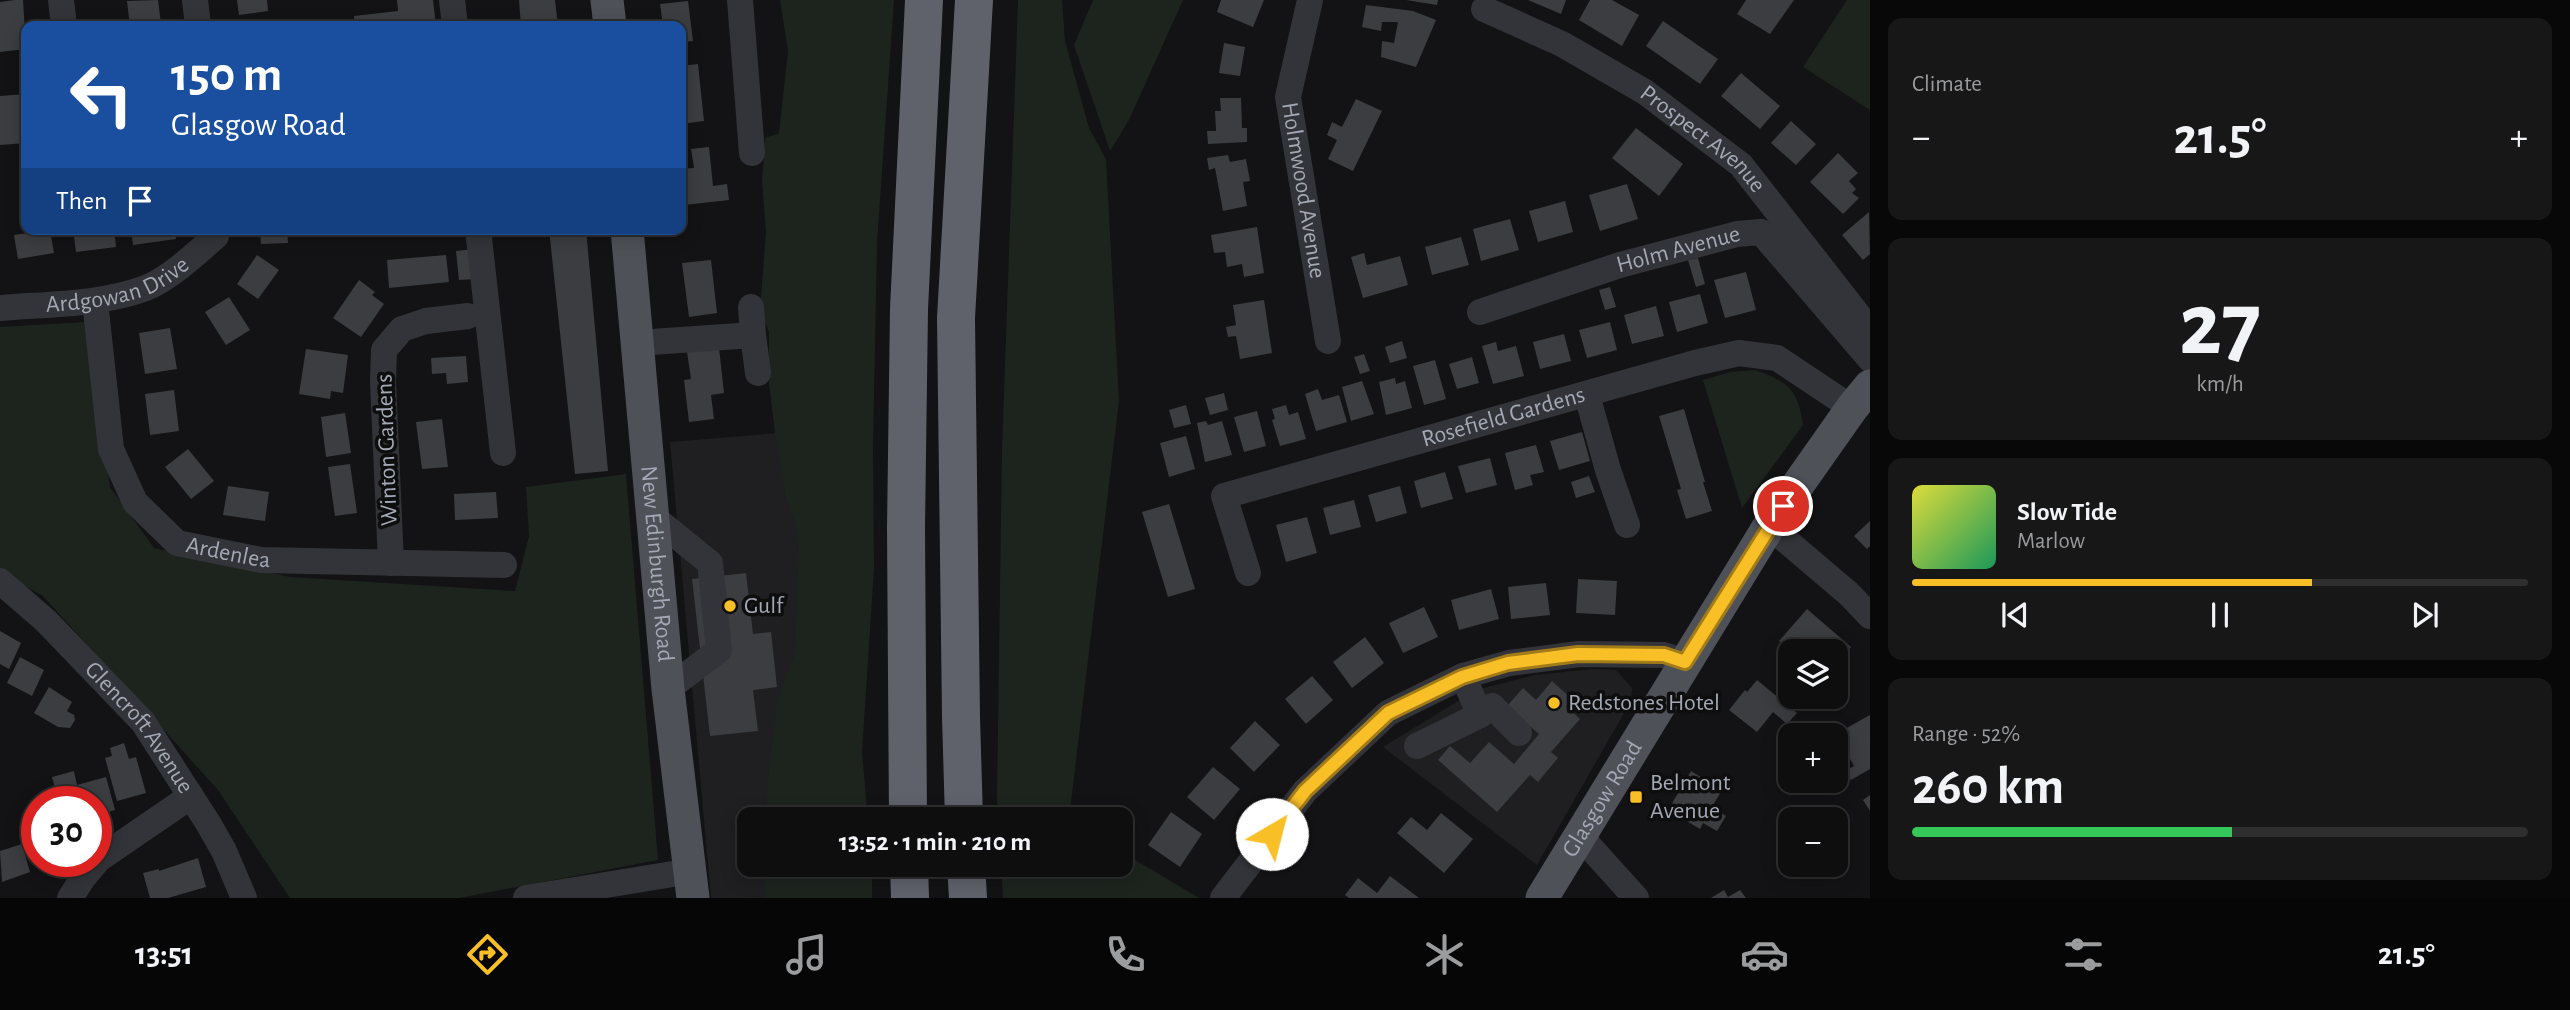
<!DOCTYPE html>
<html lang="en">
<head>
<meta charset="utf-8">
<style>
	body { margin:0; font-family:"Alegreya Sans",sans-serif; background:#171718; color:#f1f3f6; height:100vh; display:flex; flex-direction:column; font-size:26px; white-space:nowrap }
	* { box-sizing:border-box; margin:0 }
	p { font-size:23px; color:#9b9c9e }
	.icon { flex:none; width:38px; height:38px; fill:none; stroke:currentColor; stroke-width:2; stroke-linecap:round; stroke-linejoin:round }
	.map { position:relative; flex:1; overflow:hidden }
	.details { display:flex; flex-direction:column; gap:18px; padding:18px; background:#080808; width:700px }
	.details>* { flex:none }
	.banner { position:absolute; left:21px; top:21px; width:665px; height:214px; border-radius:14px; box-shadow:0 4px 18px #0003,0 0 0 2px #2e2e2f; background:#1a4fa0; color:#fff; overflow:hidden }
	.tools { position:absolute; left:1778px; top:639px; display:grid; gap:14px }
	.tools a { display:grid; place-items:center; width:70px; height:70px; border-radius:14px; background:#0e0e0f; box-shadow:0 4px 18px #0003,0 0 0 2px #2e2e2f; font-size:35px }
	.speed { position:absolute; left:21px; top:786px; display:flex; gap:14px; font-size:35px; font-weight:700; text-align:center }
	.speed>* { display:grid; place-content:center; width:91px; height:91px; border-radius:50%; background:#0e0e0f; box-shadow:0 4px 18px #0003,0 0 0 2px #2e2e2f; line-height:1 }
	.speed .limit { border:10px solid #d22; background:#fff; color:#111 }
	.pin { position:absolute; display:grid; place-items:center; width:60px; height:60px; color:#fff; margin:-30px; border:4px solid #fff; border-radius:50%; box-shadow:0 2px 7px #0007 }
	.me { position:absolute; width:77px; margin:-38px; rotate:37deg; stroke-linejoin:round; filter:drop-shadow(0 0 5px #0008) }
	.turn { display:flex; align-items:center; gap:24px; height:147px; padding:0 35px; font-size:32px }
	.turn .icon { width:91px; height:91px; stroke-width:2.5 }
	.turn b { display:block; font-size:49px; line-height:60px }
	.then { display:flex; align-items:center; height:66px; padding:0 35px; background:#0003; gap:14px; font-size:26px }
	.big { font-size:52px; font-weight:700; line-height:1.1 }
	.details .card { flex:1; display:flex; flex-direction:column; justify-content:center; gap:10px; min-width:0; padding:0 24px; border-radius:14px; background:#171718 }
	.details .dial { align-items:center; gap:0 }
	.dial b { font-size:91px; line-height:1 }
	.song { display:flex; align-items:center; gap:21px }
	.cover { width:84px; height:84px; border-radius:10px; background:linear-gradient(135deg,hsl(60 70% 55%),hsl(150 70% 35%)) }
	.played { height:7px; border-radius:4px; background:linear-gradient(90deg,#f9bf26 65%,#2e2e2f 65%) }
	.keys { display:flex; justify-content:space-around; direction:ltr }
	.heat { display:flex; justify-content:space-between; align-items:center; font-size:38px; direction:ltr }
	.charge { height:10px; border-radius:5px; background:linear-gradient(90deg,#34c759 52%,#2e2e2f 0) }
	.trip { position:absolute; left:737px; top:807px; width:396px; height:70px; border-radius:14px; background:#0e0e0f; box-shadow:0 4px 18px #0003,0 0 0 2px #2e2e2f; font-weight:700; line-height:70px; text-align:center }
	.menu { display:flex; height:112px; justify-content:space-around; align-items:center; background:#060606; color:#9b9c9e }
	.menu .icon { width:49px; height:49px }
	.menu .active { color:#f9bf26 }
	.menu b { font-size:32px; color:#f1f3f6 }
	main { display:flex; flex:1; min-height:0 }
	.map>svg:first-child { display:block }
	.built { fill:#1f1e21 }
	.green { fill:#1d241e }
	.building { fill:#3c3d41 }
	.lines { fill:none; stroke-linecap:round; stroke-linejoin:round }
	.minor { stroke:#333439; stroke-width:26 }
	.major { stroke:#4f5159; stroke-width:33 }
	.highway { stroke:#5f626b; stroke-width:38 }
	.route-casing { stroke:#a27c19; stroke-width:18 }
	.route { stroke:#f9bf26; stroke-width:12 }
	.poi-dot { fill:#f9bf26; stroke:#0e0e0f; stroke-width:2.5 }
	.labels { text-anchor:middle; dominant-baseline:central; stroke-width:7; stroke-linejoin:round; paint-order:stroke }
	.street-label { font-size:24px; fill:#a3a8b5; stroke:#0e0e0f }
	.poi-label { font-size:24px; fill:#a3a8b5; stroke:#0e0e0f; text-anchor:start }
</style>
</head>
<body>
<main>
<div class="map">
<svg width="1870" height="898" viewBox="0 0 1870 898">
	<rect width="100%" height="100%" fill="#131214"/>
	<path class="built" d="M 802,431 L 798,819 L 749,819 L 749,864 L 797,865 L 797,898 L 711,898 L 670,442 Z
		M 1593,669 L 1616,670 L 1632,688 L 1631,701 L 1537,865 L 1383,747 L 1476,690 L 1535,675 Z"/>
	<path class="green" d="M 780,0 L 894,0 L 877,243 L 873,447 L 874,569 L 862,752 L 868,819 L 766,819 L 768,777 L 777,701 L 795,653 L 799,545 L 795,523 L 786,498 L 775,433 L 769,383 L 769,332 L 760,310 L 766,232 L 762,182 L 765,138 L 779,133 L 788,51 Z
		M 1018,0 L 1062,0 L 1065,41 L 1089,128 L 1106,159 L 1119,401 L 1069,819 L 998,819 L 997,797 L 1002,449 Z
		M 1093,0 L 1183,0 L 1129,120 L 1110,151 L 1074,45 Z
		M 1847,0 L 1870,0 L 1870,110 L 1803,67 Z
		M 86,322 L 110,487 L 154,548 L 290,577 L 515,591 L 529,536 L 526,487 L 626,474 L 658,860 L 459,898 L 290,898 L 218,790 L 43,596 L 0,572 L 0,327 Z
		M 1755,370 C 1787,381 1799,390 1803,425 L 1742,508 L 1703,380 L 1730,372 Z
		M 1120,851 L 1199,898 L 1003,898 L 1001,865 L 1120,864 Z
		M 764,865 L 872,865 L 872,898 L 765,898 Z"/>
	<path class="building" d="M 15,0 L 23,0 L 26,49 L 0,52 L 0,2 Z
		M 158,0 L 161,24 L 130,26 L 127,1 Z
		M 237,0 L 267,0 L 268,11 L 239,15 Z
		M 397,0 L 433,0 L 436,26 L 355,26 L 354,16 L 398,11 Z
		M 519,0 L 555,0 L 558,26 L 521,26 Z
		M 1221,0 L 1264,0 L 1253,27 L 1217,12 Z
		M 1406,0 L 1438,0 L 1437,5 Z
		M 1528,0 L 1566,0 L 1561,14 Z
		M 1590,0 L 1612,0 L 1639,15 L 1622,46 L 1579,20 Z
		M 1746,0 L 1794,0 L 1770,34 L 1737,14 Z
		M 688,1 L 693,41 L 681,42 L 681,26 L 663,26 L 660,4 Z
		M 1366,5 L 1413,11 L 1436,20 L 1416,67 L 1381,57 L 1382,41 L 1394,43 L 1398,22 L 1382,22 L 1381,31 L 1362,27 Z
		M 1663,21 L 1718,59 L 1700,84 L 1646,46 Z
		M 1224,43 L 1245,47 L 1240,76 L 1219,73 Z
		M 698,64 L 704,121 L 681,124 L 681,66 Z
		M 1741,73 L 1780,106 L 1760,129 L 1721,96 Z
		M 26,94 L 26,143 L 0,145 L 0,96 Z
		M 1220,98 L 1241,98 L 1242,128 L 1247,128 L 1247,142 L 1208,144 L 1207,131 L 1216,131 L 1215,111 L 1221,111 Z
		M 1356,99 L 1382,111 L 1353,171 L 1328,159 L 1337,140 L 1327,135 L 1332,122 L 1342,127 Z
		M 1791,121 L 1816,144 L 1796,165 L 1771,143 Z
		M 1636,128 L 1683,164 L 1659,196 L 1612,158 Z
		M 709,147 L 713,186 L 727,184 L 729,200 L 684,205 L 681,169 L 694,168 L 691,149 Z
		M 1838,153 L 1858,173 L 1849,181 L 1856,189 L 1852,193 L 1859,198 L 1843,214 L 1810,182 Z
		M 1228,155 L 1230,162 L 1246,159 L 1250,181 L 1243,182 L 1247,206 L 1223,211 L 1215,168 L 1209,170 L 1207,158 Z
		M 1627,184 L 1638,219 L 1600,231 L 1589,195 Z
		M 1565,201 L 1573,232 L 1538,242 L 1529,211 Z
		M 1869,212 L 1870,254 L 1863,260 L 1842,235 Z
		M 1510,219 L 1519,250 L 1481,261 L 1473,229 Z
		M 1257,227 L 1264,273 L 1244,277 L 1242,264 L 1227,267 L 1225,252 L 1214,253 L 1211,235 Z
		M 73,229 L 114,229 L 116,247 L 76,252 Z
		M 131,229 L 175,229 L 176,239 L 133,245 Z
		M 260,229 L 287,229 L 288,243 L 261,244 Z
		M 549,229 L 586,229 L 608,471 L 575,474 Z
		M 50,230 L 54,253 L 18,259 L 14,235 Z
		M 1461,237 L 1469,265 L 1432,275 L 1425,247 Z
		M 473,249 L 476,279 L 459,280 L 456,251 Z
		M 1364,253 L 1367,265 L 1400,256 L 1408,285 L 1363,298 L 1351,257 Z
		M 257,255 L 279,270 L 258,299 L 237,284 Z
		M 446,255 L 449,282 L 389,288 L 387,260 Z
		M 1698,258 L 1705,284 L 1696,287 L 1688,260 Z
		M 711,260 L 717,313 L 689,317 L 682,263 Z
		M 1746,272 L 1756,310 L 1725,318 L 1714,280 Z
		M 359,280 L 375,292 L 372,295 L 384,304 L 361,337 L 333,318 Z
		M 1610,287 L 1616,307 L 1605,310 L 1599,290 Z
		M 1700,294 L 1708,323 L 1677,332 L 1669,302 Z
		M 229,297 L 250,330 L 226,345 L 205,312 Z
		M 1264,300 L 1272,353 L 1240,359 L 1236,336 L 1228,337 L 1226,327 L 1236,325 L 1233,305 Z
		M 1656,306 L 1664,336 L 1632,344 L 1624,315 Z
		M 1610,322 L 1617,350 L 1587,358 L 1579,330 Z
		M 170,328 L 177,369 L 145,374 L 139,333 Z
		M 1564,334 L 1571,361 L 1540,369 L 1533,342 Z
		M 1402,341 L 1407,358 L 1390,363 L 1385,347 Z
		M 1496,342 L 1498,351 L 1516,346 L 1524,376 L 1493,384 L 1482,346 Z
		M 719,348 L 724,393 L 711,395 L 714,419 L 689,422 L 684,380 L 691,379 L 687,352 Z
		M 306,349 L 348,355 L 343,393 L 331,391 L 330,399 L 299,394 Z
		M 1364,354 L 1370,371 L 1360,374 L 1354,357 Z
		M 466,356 L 468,382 L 447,384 L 446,373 L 432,374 L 431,358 Z
		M 1472,357 L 1479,383 L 1457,389 L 1449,364 Z
		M 1435,360 L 1446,399 L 1424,405 L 1413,366 Z
		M 1395,378 L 1396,384 L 1405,381 L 1412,408 L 1386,415 L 1379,382 Z
		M 1362,381 L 1374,414 L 1351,421 L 1342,387 Z
		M 1318,389 L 1322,400 L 1339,395 L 1347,422 L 1316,431 L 1305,394 Z
		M 174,390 L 179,431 L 150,435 L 145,394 Z
		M 1224,393 L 1228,410 L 1210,415 L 1205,398 Z
		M 1186,405 L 1191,424 L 1174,428 L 1169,410 Z
		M 1286,405 L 1289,415 L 1298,412 L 1306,439 L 1280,446 L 1272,420 L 1275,419 L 1272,409 Z
		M 1684,409 L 1705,482 L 1703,482 L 1712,511 L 1686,519 L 1677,490 L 1681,489 L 1659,416 Z
		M 1257,411 L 1266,446 L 1244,452 L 1234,417 Z
		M 345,413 L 351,453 L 326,457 L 321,417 Z
		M 442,419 L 448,467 L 422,469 L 416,422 Z
		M 1206,421 L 1208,425 L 1222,421 L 1232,455 L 1205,462 L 1197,423 Z
		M 1582,432 L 1590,461 L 1559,470 L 1550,441 Z
		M 1186,436 L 1195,469 L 1169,477 L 1160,443 Z
		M 1536,445 L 1544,472 L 1530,475 L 1533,485 L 1515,490 L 1505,453 Z
		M 188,449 L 214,481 L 191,499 L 165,467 Z
		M 1490,458 L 1497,485 L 1466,493 L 1458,466 Z
		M 350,464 L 357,513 L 335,516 L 328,467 Z
		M 1445,472 L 1453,499 L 1421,508 L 1414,481 Z
		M 1589,476 L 1595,492 L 1576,498 L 1571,482 Z
		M 228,486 L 269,492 L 265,521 L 223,515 Z
		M 1400,486 L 1407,513 L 1376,522 L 1368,495 Z
		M 496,492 L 498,518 L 455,520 L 454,494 Z
		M 1354,500 L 1361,527 L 1330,535 L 1323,508 Z
		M 1169,504 L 1195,589 L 1168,597 L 1142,512 Z
		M 1307,517 L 1317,553 L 1286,562 L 1276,525 Z
		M 1870,521 L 1870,546 L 1867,549 L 1854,536 Z
		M 746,573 L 753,634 L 771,632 L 777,687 L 753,690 L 758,731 L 710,736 L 692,579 Z
		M 1578,579 L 1617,581 L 1615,615 L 1576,613 Z
		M 1546,583 L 1550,615 L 1511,619 L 1508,587 Z
		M 1491,589 L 1499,619 L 1459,630 L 1451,600 Z
		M 1424,607 L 1438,637 L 1403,653 L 1389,623 Z
		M 1807,609 L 1851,647 L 1836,665 L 1836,651 L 1829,651 L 1833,646 L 1826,641 L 1818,651 L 1791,651 L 1779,641 Z
		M 0,631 L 21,643 L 9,669 L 0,664 Z
		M 1365,637 L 1384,663 L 1352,688 L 1333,662 Z
		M 20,657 L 44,670 L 32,696 L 7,683 Z
		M 1312,676 L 1333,700 L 1306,724 L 1285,699 Z
		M 1757,680 L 1797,713 L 1787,724 L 1773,712 L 1757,732 L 1729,710 L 1745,690 L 1747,692 Z
		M 1552,681 L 1572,699 L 1566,706 L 1580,719 L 1551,752 L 1558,758 L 1538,782 L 1530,775 L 1497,812 L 1438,760 L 1450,746 L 1470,763 L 1489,742 L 1514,764 L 1539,734 L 1507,706 L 1523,688 L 1536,700 Z
		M 49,687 L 72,702 L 67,711 L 74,715 L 75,720 L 70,728 L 58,727 L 34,713 Z
		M 1870,715 L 1870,769 L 1851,780 L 1845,771 L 1854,766 L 1836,734 Z
		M 1255,721 L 1280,745 L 1254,772 L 1230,748 Z
		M 124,743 L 129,759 L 136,757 L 146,793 L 117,801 L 105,758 L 112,756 L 110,748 Z
		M 1213,767 L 1240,789 L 1214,820 L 1187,797 Z
		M 74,771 L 77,785 L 106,777 L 115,810 L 98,815 L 96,802 L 54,802 L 52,793 L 56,792 L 52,777 Z
		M 1691,771 L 1722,790 L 1712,807 L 1726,816 L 1717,831 L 1703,823 L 1700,829 L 1668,810 Z
		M 1870,795 L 1870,811 L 1863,800 Z
		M 1171,812 L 1202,834 L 1180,867 L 1148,845 Z
		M 1441,813 L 1473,839 L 1444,873 L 1397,833 L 1411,817 L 1427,830 Z
		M 37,826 L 37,858 L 34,859 L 25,830 Z
		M 22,844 L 30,872 L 2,882 L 0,851 Z
		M 198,858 L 206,887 L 168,898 L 150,898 L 143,873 L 159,869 L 159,871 Z
		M 1390,876 L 1419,898 L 1349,898 L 1345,895 L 1358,878 L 1377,893 Z
		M 1724,890 L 1728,897 L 1740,890 L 1746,898 L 1711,898 Z"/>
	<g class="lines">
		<g class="minor">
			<path d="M 61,0 L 64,26"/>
			<path d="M 195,0 L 198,26"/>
			<path d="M 452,0 L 455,26"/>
			<path d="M 740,0 L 752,153"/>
			<path id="s1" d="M 1310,0 L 1288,97 L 1328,341"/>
			<path id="s2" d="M 1484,9 L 1562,44 L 1645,92 L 1741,165 L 1870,330"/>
			<path d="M 478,229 L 503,453"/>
			<path id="s3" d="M 95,301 L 111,449 L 135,502 L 177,543 L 261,560 L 504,565"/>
			<path id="s4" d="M 0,308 C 48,304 100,305 146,288 C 170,278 197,253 216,236 L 216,229"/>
			<path id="s5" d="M 1480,312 L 1620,265 L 1737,234 L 1761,232 L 1870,359"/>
			<path d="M 753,335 L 758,373"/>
			<path d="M 637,343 L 753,335 L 751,307"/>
			<path d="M 1587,395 L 1608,470 L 1627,525"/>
			<path d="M 652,516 L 710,563 L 719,650 L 668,689"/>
			<path d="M 1769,526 L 1849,594 L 1870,616"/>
			<path d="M 391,563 L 383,382 L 384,350 L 402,329 L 426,321 L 468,316"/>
			<path id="s6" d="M 1248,573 L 1224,496 L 1695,363 L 1739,353 L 1777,358 L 1852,408"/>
			<path id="s7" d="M 0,581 L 46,621 L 143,722 L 208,823 L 224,851 L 244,898"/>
			<path d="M 1480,715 L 1492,706 L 1519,733"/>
			<path d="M 1417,746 L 1480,715 L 1463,676"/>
			<path d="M 1580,836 L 1636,898"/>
			<path d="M 70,898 L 83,878 L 99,859 L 191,796"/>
			<path d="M 526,898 L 691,871"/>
			<path d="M 1223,898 L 1305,791 L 1388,713 L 1463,676 L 1509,663 L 1579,654 L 1664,655 L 1685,662"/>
		</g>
		<g class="major">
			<path d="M 607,0 L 610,26"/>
			<path id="s8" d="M 627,229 L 668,689 L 693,898"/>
			<path id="s9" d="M 1542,898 L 1769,526 L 1852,408 L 1870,386"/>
		</g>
		<path class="highway" d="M 908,819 L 906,528 L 909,309 L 924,0
			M 964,819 L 961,717 L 956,318 L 974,0
			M 909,864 L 910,898
			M 966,864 L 968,898"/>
	</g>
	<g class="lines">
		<defs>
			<path id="route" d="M 1272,834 L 1305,791 L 1388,713 L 1462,677 L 1508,663 L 1578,654 L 1664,655 L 1685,662 L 1783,506"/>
		</defs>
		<use href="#route" class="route-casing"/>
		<use href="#route" class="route"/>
	</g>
	<g class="poi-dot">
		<circle cx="730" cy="606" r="7"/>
		<circle cx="1554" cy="703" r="7"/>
		<rect x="1629" y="790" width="14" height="14" rx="3.5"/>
	</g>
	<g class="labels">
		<g class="street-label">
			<text stroke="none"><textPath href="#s2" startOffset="256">Prospect Avenue</textPath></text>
			<text stroke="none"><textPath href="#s1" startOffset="194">Holmwood Avenue</textPath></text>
			<text stroke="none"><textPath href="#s5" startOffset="208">Holm Avenue</textPath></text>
			<text stroke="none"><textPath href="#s4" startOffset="121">Ardgowan Drive</textPath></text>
			<text stroke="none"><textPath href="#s6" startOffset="371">Rosefield Gardens</textPath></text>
			<text transform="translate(387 450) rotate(-92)">Winton Gardens</text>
			<text stroke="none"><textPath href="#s3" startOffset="318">Ardenlea</textPath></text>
			<text stroke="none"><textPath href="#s8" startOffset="336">New Edinburgh Road</textPath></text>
			<text stroke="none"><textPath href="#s7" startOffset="203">Glencroft Avenue</textPath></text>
			<text stroke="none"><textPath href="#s9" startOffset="116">Glasgow Road</textPath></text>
		</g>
		<g class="poi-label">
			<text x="744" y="606">Gulf</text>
			<text x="1568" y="703">Redstones Hotel</text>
			<text x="1650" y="783">Belmont<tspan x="1650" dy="28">Avenue</tspan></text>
		</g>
	</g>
</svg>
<div class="tools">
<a><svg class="icon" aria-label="layers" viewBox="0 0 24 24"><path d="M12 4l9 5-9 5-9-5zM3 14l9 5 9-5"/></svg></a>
<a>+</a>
<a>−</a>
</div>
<div class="speed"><div class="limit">30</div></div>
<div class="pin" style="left:1783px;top:506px;background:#d93025"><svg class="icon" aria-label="arrive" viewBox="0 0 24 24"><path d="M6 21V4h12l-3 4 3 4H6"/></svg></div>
<svg class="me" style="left:1272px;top:834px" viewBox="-20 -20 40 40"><circle r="19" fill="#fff"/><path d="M0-13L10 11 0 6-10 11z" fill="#f9bf26"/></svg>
<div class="trip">13:52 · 1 min · 210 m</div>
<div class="banner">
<div class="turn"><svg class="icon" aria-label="left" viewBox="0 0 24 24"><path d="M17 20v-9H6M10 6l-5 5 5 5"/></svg><div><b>150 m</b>Glasgow Road</div></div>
<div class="then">Then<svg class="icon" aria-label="arrive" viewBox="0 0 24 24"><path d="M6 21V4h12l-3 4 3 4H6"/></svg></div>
</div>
</div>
<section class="details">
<div class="card"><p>Climate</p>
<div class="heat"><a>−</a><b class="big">21.5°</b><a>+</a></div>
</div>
<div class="card dial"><b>27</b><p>km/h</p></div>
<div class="card">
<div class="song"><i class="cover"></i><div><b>Slow Tide</b><p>Marlow</p></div></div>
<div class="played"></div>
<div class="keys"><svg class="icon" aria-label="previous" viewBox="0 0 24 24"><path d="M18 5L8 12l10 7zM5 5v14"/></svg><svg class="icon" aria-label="pause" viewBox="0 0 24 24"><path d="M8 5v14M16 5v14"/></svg><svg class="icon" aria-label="next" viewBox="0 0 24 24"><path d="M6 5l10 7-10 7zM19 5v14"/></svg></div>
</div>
<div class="card"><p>Range · 52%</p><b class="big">260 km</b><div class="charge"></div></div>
</section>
</main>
<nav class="menu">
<b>13:51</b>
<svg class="icon active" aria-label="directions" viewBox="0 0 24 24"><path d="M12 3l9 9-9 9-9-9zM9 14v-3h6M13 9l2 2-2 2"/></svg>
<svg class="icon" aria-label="music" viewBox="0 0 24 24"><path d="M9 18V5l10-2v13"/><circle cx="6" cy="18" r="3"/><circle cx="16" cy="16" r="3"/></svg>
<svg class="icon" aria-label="phone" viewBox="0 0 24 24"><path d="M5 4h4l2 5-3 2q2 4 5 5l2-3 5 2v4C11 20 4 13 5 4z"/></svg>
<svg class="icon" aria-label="climate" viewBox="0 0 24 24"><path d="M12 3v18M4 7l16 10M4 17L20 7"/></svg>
<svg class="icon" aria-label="car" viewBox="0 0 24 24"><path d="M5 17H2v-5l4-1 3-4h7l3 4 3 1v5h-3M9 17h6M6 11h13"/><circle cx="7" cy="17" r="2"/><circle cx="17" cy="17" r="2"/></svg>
<svg class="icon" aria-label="filters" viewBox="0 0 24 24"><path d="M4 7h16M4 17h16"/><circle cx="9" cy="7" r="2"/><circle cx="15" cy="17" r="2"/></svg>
<b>21.5°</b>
</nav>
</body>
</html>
